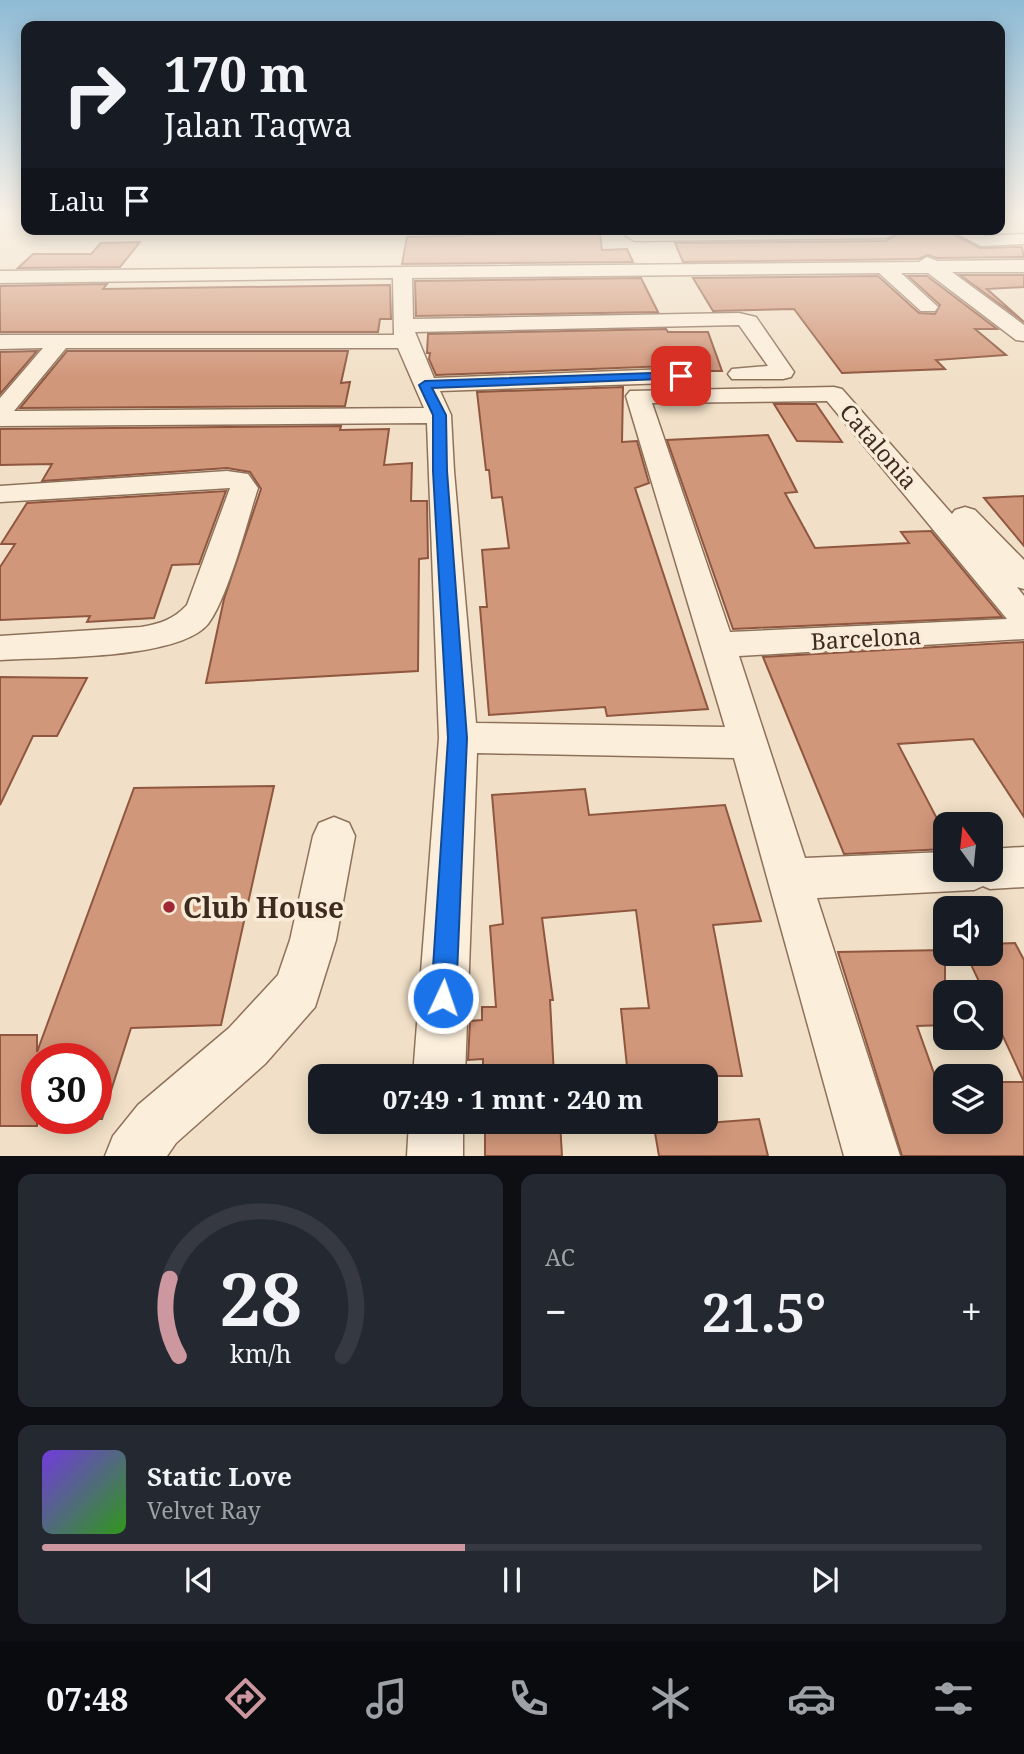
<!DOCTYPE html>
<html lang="id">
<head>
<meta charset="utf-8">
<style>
	body { margin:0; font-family:"Noto Serif",serif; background:#242831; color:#f1f3f6; height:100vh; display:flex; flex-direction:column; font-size:26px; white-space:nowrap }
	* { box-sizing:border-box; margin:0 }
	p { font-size:23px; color:#9ea1a6 }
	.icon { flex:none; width:38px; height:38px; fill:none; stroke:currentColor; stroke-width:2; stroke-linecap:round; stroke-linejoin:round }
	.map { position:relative; height:1156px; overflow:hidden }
	.panel { display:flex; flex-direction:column; gap:18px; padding:18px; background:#0d0f14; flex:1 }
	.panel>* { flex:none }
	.guide { position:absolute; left:21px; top:21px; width:984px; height:214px; border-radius:14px; box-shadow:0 4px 18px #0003; background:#171b24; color:#f1f3f6; overflow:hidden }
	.needle { width:46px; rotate:345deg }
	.fabs { position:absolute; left:933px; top:812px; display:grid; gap:14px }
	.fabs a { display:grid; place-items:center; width:70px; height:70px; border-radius:14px; background:#171b24; box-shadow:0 4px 18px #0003; font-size:35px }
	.speed { position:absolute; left:21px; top:1043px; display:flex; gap:14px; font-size:35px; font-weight:700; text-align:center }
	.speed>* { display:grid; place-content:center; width:91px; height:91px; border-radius:50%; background:#171b24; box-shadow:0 4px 18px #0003; line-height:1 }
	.speed .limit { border:10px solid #d22; background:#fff; color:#111 }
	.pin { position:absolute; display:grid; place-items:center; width:60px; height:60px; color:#fff; margin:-30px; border-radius:14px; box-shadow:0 4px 10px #0006 }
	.me { position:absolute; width:77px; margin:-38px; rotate:3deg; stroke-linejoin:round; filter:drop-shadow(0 0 5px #0008) }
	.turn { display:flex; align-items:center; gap:24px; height:147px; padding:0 28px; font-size:32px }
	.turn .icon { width:91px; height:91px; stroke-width:2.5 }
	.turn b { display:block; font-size:49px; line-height:60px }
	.then { display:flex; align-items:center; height:66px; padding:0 28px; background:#0003; gap:14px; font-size:26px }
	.big { font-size:52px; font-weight:700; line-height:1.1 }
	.panel .widget { flex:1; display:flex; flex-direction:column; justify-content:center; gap:10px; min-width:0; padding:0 24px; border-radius:14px; background:#242831 }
	.panel .dial { align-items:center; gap:0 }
	.dial svg { height:182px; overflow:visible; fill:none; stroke:#363941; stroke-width:7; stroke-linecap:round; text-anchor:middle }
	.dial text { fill:#f1f3f6; stroke:none }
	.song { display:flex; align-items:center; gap:21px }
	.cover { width:84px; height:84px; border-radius:10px; background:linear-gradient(135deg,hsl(260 70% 55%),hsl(110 70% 35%)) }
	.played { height:7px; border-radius:4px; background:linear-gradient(90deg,#cd979f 45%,#363941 45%) }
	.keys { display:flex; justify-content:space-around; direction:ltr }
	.heat { display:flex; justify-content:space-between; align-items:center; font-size:38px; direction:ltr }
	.panel .tiles { flex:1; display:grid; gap:18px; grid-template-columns:1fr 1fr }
	.widget:last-child { grid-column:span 2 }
	.trip { position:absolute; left:308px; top:1064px; width:410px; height:70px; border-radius:14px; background:#171b24; box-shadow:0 4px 18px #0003; font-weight:700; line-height:70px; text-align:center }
	.tabs { display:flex; height:112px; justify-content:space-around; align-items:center; background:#090b0e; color:#9ea1a6 }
	.tabs .icon { width:49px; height:49px }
	.tabs .on { color:#cd979f }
	.tabs b { font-size:32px; color:#f1f3f6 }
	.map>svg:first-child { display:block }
	.building { fill:#d1977b; stroke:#8f573f; stroke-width:2 }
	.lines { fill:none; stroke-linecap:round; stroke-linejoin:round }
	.minor-casing { stroke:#8e715b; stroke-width:3 }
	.minor { fill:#fbeedb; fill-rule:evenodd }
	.route { fill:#1a73e8; stroke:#114b97; stroke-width:2 }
	.poi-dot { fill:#a02734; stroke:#f8ebd7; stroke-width:2.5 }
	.labels { text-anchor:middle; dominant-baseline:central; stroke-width:7; stroke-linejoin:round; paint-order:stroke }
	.street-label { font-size:23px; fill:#3e2b1f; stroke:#f8ebd7 }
	.near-poi-label { font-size:28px; font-weight:bold; fill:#3e2b1f; stroke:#f8ebd7; text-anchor:start }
</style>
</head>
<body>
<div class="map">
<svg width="1024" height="1156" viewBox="0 0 1024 1156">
	<rect width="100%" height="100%" fill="#f1e0c7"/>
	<path class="building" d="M 895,229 L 948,229 L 949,232 L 980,248 L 1022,247 L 1024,257 L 937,258 L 928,255 L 918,259 L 683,262 L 675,243 L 886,241 L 896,235 Z
		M 515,234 L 600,234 L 602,250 L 627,249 L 633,262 L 402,264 L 407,237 Z
		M 140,242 L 120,267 L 18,268 L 33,254 L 91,254 L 101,243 Z
		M 960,275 L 1024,275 L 1024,287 L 987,289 L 1024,322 Z
		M 878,276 L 919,313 L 935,314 L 940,305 L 908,276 L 927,276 L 997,329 L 975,329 L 1006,355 L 936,360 L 945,369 L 842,373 L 794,309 L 713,311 L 693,278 Z
		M 641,278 L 658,312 L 416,316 L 415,281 Z
		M 107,284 L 103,289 L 390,285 L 391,319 L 380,319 L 378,332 L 0,332 L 0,286 Z
		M 666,329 L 668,332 L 708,332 L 722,371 L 679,371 L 668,366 L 436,375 L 429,359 L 430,353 L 427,353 L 428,334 Z
		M 37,351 L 0,394 L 0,352 Z
		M 67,351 L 348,351 L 341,383 L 350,382 L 345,406 L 20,408 Z
		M 623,387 L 622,442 L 637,441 L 649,483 L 635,488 L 708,709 L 607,716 L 605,707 L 489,715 L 480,607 L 487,607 L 482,550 L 509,548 L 502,497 L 492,498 L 489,470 L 486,470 L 477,392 Z
		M 774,404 L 816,404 L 842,442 L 797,441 Z
		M 341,426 L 340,430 L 389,429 L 384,465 L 412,463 L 411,501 L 427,501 L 428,558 L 419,559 L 418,671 L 206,683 L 224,599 L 261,489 L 250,472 L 227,468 L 42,481 L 52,464 L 0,465 L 0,429 Z
		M 768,435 L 797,492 L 785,493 L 815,548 L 909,543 L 901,532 L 931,531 L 1002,617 L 733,629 L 667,440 Z
		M 226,491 L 199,564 L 172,565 L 154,618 L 87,622 L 90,616 L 0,620 L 0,567 L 15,544 L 1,544 L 27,503 Z
		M 1024,496 L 1024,546 L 984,498 Z
		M 1024,642 L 1024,817 L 973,739 L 898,744 L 945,834 L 945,849 L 844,854 L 763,657 Z
		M 0,677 L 87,678 L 57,736 L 33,736 L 0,805 Z
		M 274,786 L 221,1025 L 131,1028 L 102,1119 L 96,1119 L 96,1059 L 37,1059 L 37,1126 L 0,1126 L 0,1035 L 37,1035 L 37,1052 L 134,788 Z
		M 585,789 L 589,815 L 725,805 L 761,921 L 713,925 L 742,1076 L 628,1076 L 621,1009 L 649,1008 L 636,910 L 542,918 L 553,1000 L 550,1000 L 554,1076 L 483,1076 L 483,1059 L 468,1060 L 470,1021 L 482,1020 L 482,1007 L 496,1007 L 490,926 L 503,924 L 492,795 Z
		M 1015,943 L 1024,960 L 1024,1156 L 902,1156 L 838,952 L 945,950 L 945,1025 L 917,1026 L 945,1104 L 945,1122 L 990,1122 L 990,1082 L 1024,1082 L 990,1008 L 990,992 L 984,992 L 966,954 L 990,954 L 990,944 Z
		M 759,1119 L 768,1156 L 659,1156 L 654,1127 Z
		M 485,1122 L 560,1122 L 562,1156 L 485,1156 Z"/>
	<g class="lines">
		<defs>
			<path id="minor" d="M 398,229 L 415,229 L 407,234 Z
				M 767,229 L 892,229 L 895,233 L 886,238 L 635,241 L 626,236 L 635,231 Z
				M 971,229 L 984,236 L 1024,234 L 1024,244 L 981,246 L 950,230 Z
				M 927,257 L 937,261 L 1024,260 L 1024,272 L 952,272 L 1024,325 L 1024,341 L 1016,340 L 928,273 L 901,273 L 938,307 L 935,311 L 921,311 L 879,273 L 412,278 L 413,319 L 739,313 L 756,317 L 794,372 L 791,377 L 783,379 L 732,379 L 728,374 L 732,369 L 768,366 L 739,325 L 415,332 L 434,378 L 668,369 L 676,371 L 680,376 L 676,381 L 668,383 L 440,391 L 451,415 L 454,471 L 476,723 L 725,727 L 626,396 L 630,391 L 834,387 L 842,389 L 952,514 L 955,510 L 965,507 L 975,510 L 1024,560 L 1024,589 L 1017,587 L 1024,596 L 1024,639 L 739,656 L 805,858 L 945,852 L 945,870 L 990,870 L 990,849 L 1024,847 L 1024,887 L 990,889 L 983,886 L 974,890 L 817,898 L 900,1156 L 844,1156 L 734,758 L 477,753 L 465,1076 L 413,1076 L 439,738 L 427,423 L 0,426 L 0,398 L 43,348 L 0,349 L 0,335 L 394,335 L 393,278 L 0,283 L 0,271 L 919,262 ZM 66,348 L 398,348 L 424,408 L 14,411 ZM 827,401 L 1007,619 L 730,632 L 652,403 Z
				M 227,471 L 248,474 L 258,488 C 247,522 228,598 208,624 C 178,660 48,657 0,660 L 0,636 L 141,627 C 160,624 174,619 187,605 L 230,488 L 0,502 L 0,486 Z
				M 334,817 L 349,823 L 355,836 L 336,940 L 315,1007 L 265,1064 L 176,1143 L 167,1156 L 105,1156 L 113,1136 L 138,1105 L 229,1028 L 278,975 L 290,940 L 313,836 L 319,823 Z
				M 409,1122 L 463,1122 L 463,1156 L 407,1156 Z"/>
		</defs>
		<use href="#minor" class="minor-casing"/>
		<use href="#minor" class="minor"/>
	</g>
	<linearGradient id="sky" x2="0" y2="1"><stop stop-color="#8ebbd6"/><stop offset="0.57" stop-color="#f9f1e6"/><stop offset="1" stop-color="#f9f1e6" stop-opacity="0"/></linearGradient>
	<rect width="1024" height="378" fill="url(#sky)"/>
	<path class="route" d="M 681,372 L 687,376 L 686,378 L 432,388 L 446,415 L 447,471 L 467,738 L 456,998 L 452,1007 L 443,1011 L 435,1007 L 431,998 L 448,738 L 433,471 L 433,415 L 419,385 L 425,381 Z"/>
	<circle class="poi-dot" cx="169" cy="907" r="7"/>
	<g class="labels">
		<g class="street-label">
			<text transform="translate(879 446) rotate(49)">Catalonia</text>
			<text transform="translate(866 638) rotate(-3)">Barcelona</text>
		</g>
		<g class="near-poi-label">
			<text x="183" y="907">Club House</text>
		</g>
	</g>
</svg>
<div class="fabs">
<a><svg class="needle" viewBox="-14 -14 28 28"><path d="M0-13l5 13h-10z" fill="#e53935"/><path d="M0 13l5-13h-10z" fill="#9ea1a6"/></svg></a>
<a><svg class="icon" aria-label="sound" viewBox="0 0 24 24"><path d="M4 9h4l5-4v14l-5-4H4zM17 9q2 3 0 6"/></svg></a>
<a><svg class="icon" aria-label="search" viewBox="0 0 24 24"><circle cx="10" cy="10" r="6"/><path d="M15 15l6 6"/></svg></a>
<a><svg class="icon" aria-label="layers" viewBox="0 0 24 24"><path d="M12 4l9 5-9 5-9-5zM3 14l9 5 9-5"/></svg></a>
</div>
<div class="speed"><div class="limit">30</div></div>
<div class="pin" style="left:681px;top:376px;background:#d93025"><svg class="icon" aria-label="arrive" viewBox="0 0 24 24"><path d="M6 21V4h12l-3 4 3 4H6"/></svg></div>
<svg class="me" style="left:443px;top:998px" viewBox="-20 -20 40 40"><circle r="17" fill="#1a73e8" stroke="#fff" stroke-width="3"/><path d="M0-11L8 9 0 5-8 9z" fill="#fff"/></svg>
<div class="trip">07:49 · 1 mnt · 240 m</div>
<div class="guide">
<div class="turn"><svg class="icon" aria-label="right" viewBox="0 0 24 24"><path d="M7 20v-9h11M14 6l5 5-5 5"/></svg><div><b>170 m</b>Jalan Taqwa</div></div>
<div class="then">Lalu<svg class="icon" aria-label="arrive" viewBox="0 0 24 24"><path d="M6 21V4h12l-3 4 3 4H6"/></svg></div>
</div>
</div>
<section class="panel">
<div class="tiles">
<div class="widget dial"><svg viewBox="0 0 100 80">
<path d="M14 69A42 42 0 1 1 86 69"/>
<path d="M14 69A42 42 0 0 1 10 35" stroke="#cd979f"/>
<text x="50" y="56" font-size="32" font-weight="700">28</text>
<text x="50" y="72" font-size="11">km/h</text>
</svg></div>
<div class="widget"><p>AC</p>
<div class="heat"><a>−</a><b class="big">21.5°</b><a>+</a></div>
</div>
<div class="widget">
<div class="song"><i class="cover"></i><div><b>Static Love</b><p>Velvet Ray</p></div></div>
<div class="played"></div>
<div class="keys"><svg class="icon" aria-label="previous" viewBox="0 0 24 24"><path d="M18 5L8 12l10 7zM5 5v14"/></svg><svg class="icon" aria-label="pause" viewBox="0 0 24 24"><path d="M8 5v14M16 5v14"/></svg><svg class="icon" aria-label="next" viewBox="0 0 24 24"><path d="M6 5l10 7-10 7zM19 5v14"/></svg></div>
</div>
</div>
</section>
<nav class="tabs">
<b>07:48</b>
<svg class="icon on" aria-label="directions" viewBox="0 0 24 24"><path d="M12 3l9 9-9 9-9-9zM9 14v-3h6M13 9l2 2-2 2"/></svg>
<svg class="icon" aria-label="music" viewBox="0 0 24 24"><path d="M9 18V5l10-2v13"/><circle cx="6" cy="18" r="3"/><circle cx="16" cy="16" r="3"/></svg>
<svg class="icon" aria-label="phone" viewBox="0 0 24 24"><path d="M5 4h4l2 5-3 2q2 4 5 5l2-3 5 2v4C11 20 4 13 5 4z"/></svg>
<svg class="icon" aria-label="climate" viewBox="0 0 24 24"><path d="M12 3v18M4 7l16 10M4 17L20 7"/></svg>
<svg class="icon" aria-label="car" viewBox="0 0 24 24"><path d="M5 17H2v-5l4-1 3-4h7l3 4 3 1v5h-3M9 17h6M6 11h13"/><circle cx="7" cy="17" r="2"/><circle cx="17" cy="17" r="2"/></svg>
<svg class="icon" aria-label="filters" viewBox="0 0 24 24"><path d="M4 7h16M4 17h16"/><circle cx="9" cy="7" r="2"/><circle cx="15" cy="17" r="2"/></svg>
</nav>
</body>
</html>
